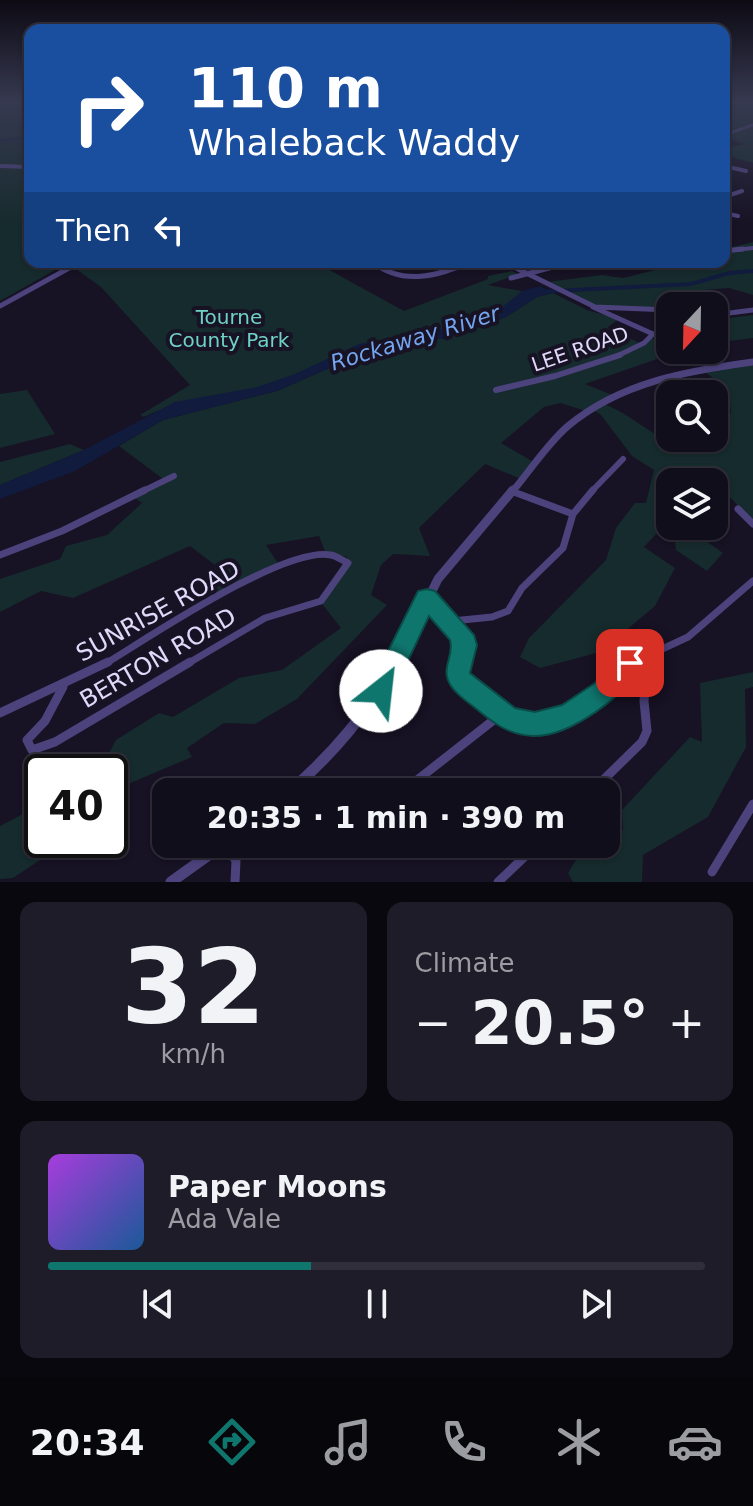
<!DOCTYPE html>
<html lang="en">
<head>
<meta charset="utf-8">
<style>
	body { margin:0; font-family:"DejaVu Sans",sans-serif; background:#1e1c28; color:#f1f3f6; height:100vh; display:flex; flex-direction:column; font-size:30px; white-space:nowrap }
	* { box-sizing:border-box; margin:0 }
	p { font-size:26px; color:#9c9ca3 }
	.icon { flex:none; width:44px; height:44px; fill:none; stroke:currentColor; stroke-width:2; stroke-linecap:round; stroke-linejoin:round }
	.map { position:relative; height:882px; overflow:hidden }
	.drawer { display:flex; flex-direction:column; gap:20px; padding:20px; background:#09080f; flex:1 }
	.drawer>* { flex:none }
	.top-card { position:absolute; left:24px; top:24px; width:706px; height:244px; border-radius:16px; box-shadow:0 2px 6px #0004,0 0 0 2px #302e3a; background:#1a4fa0; color:#fff; overflow:hidden }
	.needle { width:52px; rotate:202deg }
	.tools { position:absolute; left:656px; top:292px; display:grid; gap:16px }
	.tools a { display:grid; place-items:center; width:72px; height:72px; border-radius:16px; background:#110e1b; box-shadow:0 2px 6px #0004,0 0 0 2px #302e3a; font-size:40px }
	.speed { position:absolute; left:24px; top:754px; display:flex; gap:16px; font-size:40px; font-weight:700; text-align:center }
	.speed>* { display:grid; place-content:center; width:104px; height:104px; border-radius:50%; background:#110e1b; box-shadow:0 2px 6px #0004,0 0 0 2px #302e3a; line-height:1 }
	.speed .limit { border:4px solid #111; border-radius:12px; background:#fff; color:#111 }
	.pin { position:absolute; display:grid; place-items:center; width:68px; height:68px; color:#fff; margin:-34px; border-radius:16px; box-shadow:0 4px 12px #0006 }
	.me { position:absolute; width:88px; margin:-44px; rotate:29deg; stroke-linejoin:round; filter:drop-shadow(0 0 6px #0008) }
	.turn { display:flex; align-items:center; gap:28px; height:168px; padding:0 32px; font-size:36px }
	.turn .icon { width:104px; height:104px; stroke-width:2.5 }
	.turn b { display:block; font-size:56px; line-height:68px }
	.then { display:flex; align-items:center; height:76px; padding:0 32px; background:#0003; gap:16px; font-size:30px }
	.big { font-size:60px; font-weight:700; line-height:1.1 }
	.drawer .card { flex:1; display:flex; flex-direction:column; justify-content:center; gap:12px; min-width:0; padding:0 28px; border-radius:16px; background:#1e1c28 }
	.drawer .dial { align-items:center; gap:0 }
	.dial b { font-size:104px; line-height:1 }
	.song { display:flex; align-items:center; gap:24px }
	.cover { width:96px; height:96px; border-radius:12px; background:linear-gradient(135deg,hsl(280 70% 55%),hsl(210 70% 35%)) }
	.played { height:8px; border-radius:4px; background:linear-gradient(90deg,#0f766e 40%,#302e3a 40%) }
	.keys { display:flex; justify-content:space-around; direction:ltr }
	.heat { display:flex; justify-content:space-between; align-items:center; font-size:44px; direction:ltr }
	.drawer .tiles { flex:1; display:grid; gap:20px; grid-template-columns:1fr 1fr }
	.card:last-child { grid-column:span 2 }
	.trip { position:absolute; left:152px; top:778px; width:468px; height:80px; border-radius:16px; background:#110e1b; box-shadow:0 2px 6px #0004,0 0 0 2px #302e3a; font-weight:700; line-height:80px; text-align:center }
	.tab-bar { display:flex; height:128px; justify-content:space-around; align-items:center; background:#07060b; color:#9c9ca3 }
	.tab-bar .icon { width:56px; height:56px }
	.tab-bar .current { color:#0f766e }
	.tab-bar b { font-size:36px; color:#f1f3f6 }
	.map>svg:first-child { display:block }
	.green { fill:#162b2d }
	.water { fill:#111b3e }
	.lines { fill:none; stroke-linecap:round; stroke-linejoin:round }
	.stream { stroke:#111b3e; stroke-width:2 }
	.river { fill:#111b3e; fill-rule:evenodd }
	.minor-far5 { stroke:#4c437d; stroke-width:3 }
	.minor-far4 { stroke:#4c437d; stroke-width:4 }
	.minor-far3 { stroke:#4c437d; stroke-width:5 }
	.minor-far2 { stroke:#4c437d; stroke-width:6 }
	.minor-far1 { stroke:#4c437d; stroke-width:7 }
	.minor { stroke:#4c437d; stroke-width:9 }
	.tertiary-far4 { stroke:#4c437d; stroke-width:3 }
	.tertiary-far3 { stroke:#4c437d; stroke-width:5 }
	.tertiary-far2 { stroke:#4c437d; stroke-width:7 }
	.tertiary-far1 { stroke:#4c437d; stroke-width:9 }
	.tertiary { stroke:#4c437d; stroke-width:11 }
	.route { fill:#0f766e; stroke:#0a4d48; stroke-width:2 }
	.labels { text-anchor:middle; dominant-baseline:central; stroke-width:8; stroke-linejoin:round; paint-order:stroke }
	.park-label { font-size:20px; fill:#6ed2c6; stroke:#171224 }
	.street-label { font-size:20px; fill:#e1d9fa; stroke:#171224 }
	.water-label { font-size:22px; font-style:italic; fill:#74a5ee; stroke:#171224 }
	.near-street-label { font-size:24px; fill:#e1d9fa; stroke:#171224 }
</style>
</head>
<body>
<div class="map">
<svg width="753" height="882" viewBox="0 0 753 882">
	<rect width="100%" height="100%" fill="#171224"/>
	<path class="green" d="M 0,101 L 30,101 L 30,262 L 69,262 L 0,301 Z
		M 724,101 L 753,101 L 753,163 L 724,155 L 724,148 L 746,144 L 724,138 Z
		M 753,242 L 753,295 L 729,288 L 681,292 L 695,306 L 670,306 L 670,309 L 592,305 L 547,282 L 602,275 L 623,278 L 687,262 L 724,262 L 724,249 Z
		M 79,262 L 331,262 L 324,267 L 404,311 L 488,279 L 488,276 L 512,271 L 518,274 L 488,285 L 522,291 C 487,328 435,329 388,342 C 347,354 309,376 268,386 C 224,396 186,397 144,417 L 140,415 L 190,385 L 101,287 L 76,269 L 81,266 Z
		M 553,293 L 587,310 L 619,319 L 608,327 L 641,344 L 651,338 L 670,342 L 670,350 L 680,351 L 585,384 L 615,396 L 602,403 C 643,419 656,448 706,445 L 731,412 L 728,390 L 699,367 L 753,360 L 753,523 L 731,498 L 714,498 L 714,482 L 670,482 L 670,526 L 706,526 L 716,533 L 699,536 L 723,553 L 707,571 L 676,550 L 674,533 L 656,534 L 644,547 L 675,568 L 655,606 L 600,652 L 540,668 L 520,657 L 529,638 L 606,560 L 616,528 L 635,503 L 646,503 L 654,470 L 632,456 L 601,415 L 590,408 L 586,411 L 560,403 L 544,407 L 501,443 L 535,463 L 521,479 L 485,464 L 419,528 L 430,556 L 393,554 L 381,565 L 371,595 L 387,605 L 297,699 L 255,724 L 224,723 L 187,748 L 192,757 L 121,787 L 110,801 L 110,772 L 99,772 L 116,740 L 159,713 L 173,717 L 239,678 L 282,670 L 341,628 L 319,600 L 347,557 L 325,551 L 319,536 L 266,545 L 281,568 L 211,600 L 215,565 L 190,546 L 73,598 L 41,591 L 0,612 L 0,579 L 60,559 L 66,546 L 107,535 L 142,503 L 132,496 L 163,479 L 119,446 L 163,420 L 277,391 L 368,351 L 460,334 L 506,317 L 537,297 Z
		M 753,315 L 753,338 L 714,343 L 714,320 Z
		M 27,390 L 55,434 L 0,448 L 0,394 Z
		M 70,444 L 84,450 L 0,485 L 0,462 Z
		M 753,672 L 753,687 L 745,689 L 746,747 L 708,817 L 643,855 L 642,882 L 573,882 L 568,873 L 584,847 L 606,844 L 606,828 L 613,822 L 623,831 L 622,810 L 690,737 L 702,742 L 700,683 Z
		M 42,804 L 42,840 L 70,840 L 13,878 L 0,879 L 0,826 Z"/>
	<path class="water" d="M 540,286 L 553,293 L 537,297 L 506,317 L 444,337 L 449,340 L 434,338 L 368,351 L 277,391 L 163,420 L 75,471 L 0,499 L 0,485 L 84,450 L 175,402 L 257,387 L 295,374 L 359,344 L 463,325 L 494,314 L 522,291 Z"/>
	<g class="lines">
		<path class="stream" d="M 0,141 L 30,137"/>
		<path class="river" d="M 753,269 L 753,273 L 730,275 L 691,286 L 534,294 L 530,292 L 534,290 L 691,282 L 729,271 Z"/>
		<path class="minor-far5" d="M 0,166 L 30,167
			M 724,166 L 732,168"/>
		<path class="minor-far4" d="M 0,166 L 30,167
			M 724,166 L 746,171
			M 724,197 L 742,191
			M 724,213 L 738,216
			M 724,251 L 753,248"/>
		<path class="minor-far3" d="M 724,251 L 743,249
			M 372,262 C 405,287 437,275 473,262
			M 511,278 L 572,262
			M 593,307 L 653,334 L 670,333
			M 615,357 L 644,343 L 653,334"/>
		<path class="minor-far2" d="M 496,390 L 555,376 L 620,355
			M 511,491 L 514,492
			M 141,492 L 174,476
			M 591,492 L 623,459"/>
		<path class="minor-far1" d="M 511,491 L 573,514
			M 738,509 L 753,524
			M 0,555 L 62,531 L 145,490
			M 427,598 C 448,618 467,633 459,664
			M 452,621 L 492,617 L 508,611 L 522,588 L 563,548 L 573,514 L 593,490
			M 105,664 C 148,638 284,546 331,555 C 337,556 343,561 348,563 L 321,601 L 265,618 L 187,664
			M 630,664 L 688,637 L 753,581
			M 646,664 L 647,655"/>
		<path class="minor" d="M 460,662 L 457,672 C 465,687 478,698 492,707 C 551,747 589,700 632,662
			M 63,687 L 45,721 L 27,740 L 32,750 L 55,742 L 190,662
			M 0,713 L 108,662
			M 402,792 L 500,715
			M 591,792 L 642,742 L 647,731 L 644,701 L 647,662
			M 226,844 L 236,861 L 235,882
			M 712,872 L 753,804
			M 498,882 L 538,844"/>
		<path class="tertiary-far4" d="M 724,135 L 753,125"/>
		<path class="tertiary-far3" d="M 504,262 L 595,307 L 670,310
			M 0,306 L 80,262
			M 714,315 L 753,310"/>
		<path class="tertiary-far2" d="M 512,492 C 530,471 547,444 568,426 C 621,382 687,371 753,362"/>
		<path class="tertiary-far1" d="M 396,664 L 438,579 L 513,490"/>
		<path class="tertiary" d="M 289,792 C 334,753 367,713 397,662
			M 171,882 L 224,844"/>
	</g>
	<linearGradient id="sky" x2="0" y2="1"><stop stop-color="#0d0a14"/><stop offset="0.45" stop-color="#363950"/><stop offset="1" stop-color="#363950" stop-opacity="0"/></linearGradient>
	<rect width="753" height="225" fill="url(#sky)"/>
	<path class="route" d="M 427,589 L 435,591 L 474,635 L 477,645 L 470,673 L 515,708 L 535,712 L 562,705 L 595,683 L 621,656 L 630,653 L 639,656 L 643,663 C 627,695 570,737 533,736 C 508,735 492,722 474,707 C 466,701 456,694 451,686 C 439,668 455,657 450,640 L 429,616 L 390,699 L 381,702 L 372,699 L 368,691 L 418,591 Z"/>
	<g class="labels">
		<g class="park-label">
			<text x="229" y="317">Tourne<tspan x="229" dy="23">County Park</tspan></text>
		</g>
		<g class="street-label">
			<text transform="translate(580 349) rotate(-19)">LEE ROAD</text>
		</g>
		<g class="water-label">
			<text transform="translate(415 338) rotate(-17)">Rockaway River</text>
		</g>
		<g class="near-street-label">
			<text transform="translate(158 611) rotate(-29)">SUNRISE ROAD</text>
			<text transform="translate(158 658) rotate(-30)">BERTON ROAD</text>
		</g>
	</g>
</svg>
<div class="tools">
<a><svg class="needle" viewBox="-14 -14 28 28"><path d="M0-13l5 13h-10z" fill="#e53935"/><path d="M0 13l5-13h-10z" fill="#9c9ca3"/></svg></a>
<a><svg class="icon" aria-label="search" viewBox="0 0 24 24"><circle cx="10" cy="10" r="6"/><path d="M15 15l6 6"/></svg></a>
<a><svg class="icon" aria-label="layers" viewBox="0 0 24 24"><path d="M12 4l9 5-9 5-9-5zM3 14l9 5 9-5"/></svg></a>
</div>
<div class="speed"><div class="limit">40</div></div>
<div class="pin" style="left:630px;top:663px;background:#d93025"><svg class="icon" aria-label="arrive" viewBox="0 0 24 24"><path d="M6 21V4h12l-3 4 3 4H6"/></svg></div>
<svg class="me" style="left:381px;top:691px" viewBox="-20 -20 40 40"><circle r="19" fill="#fff"/><path d="M0-13L10 11 0 6-10 11z" fill="#0f766e"/></svg>
<div class="trip">20:35 · 1 min · 390 m</div>
<div class="top-card">
<div class="turn"><svg class="icon" aria-label="right" viewBox="0 0 24 24"><path d="M7 20v-9h11M14 6l5 5-5 5"/></svg><div><b>110 m</b>Whaleback Waddy</div></div>
<div class="then">Then<svg class="icon" aria-label="left" viewBox="0 0 24 24"><path d="M17 20v-9H6M10 6l-5 5 5 5"/></svg></div>
</div>
</div>
<section class="drawer">
<div class="tiles">
<div class="card dial"><b>32</b><p>km/h</p></div>
<div class="card"><p>Climate</p>
<div class="heat"><a>−</a><b class="big">20.5°</b><a>+</a></div>
</div>
<div class="card">
<div class="song"><i class="cover"></i><div><b>Paper Moons</b><p>Ada Vale</p></div></div>
<div class="played"></div>
<div class="keys"><svg class="icon" aria-label="previous" viewBox="0 0 24 24"><path d="M18 5L8 12l10 7zM5 5v14"/></svg><svg class="icon" aria-label="pause" viewBox="0 0 24 24"><path d="M8 5v14M16 5v14"/></svg><svg class="icon" aria-label="next" viewBox="0 0 24 24"><path d="M6 5l10 7-10 7zM19 5v14"/></svg></div>
</div>
</div>
</section>
<nav class="tab-bar">
<b>20:34</b>
<svg class="icon current" aria-label="directions" viewBox="0 0 24 24"><path d="M12 3l9 9-9 9-9-9zM9 14v-3h6M13 9l2 2-2 2"/></svg>
<svg class="icon" aria-label="music" viewBox="0 0 24 24"><path d="M9 18V5l10-2v13"/><circle cx="6" cy="18" r="3"/><circle cx="16" cy="16" r="3"/></svg>
<svg class="icon" aria-label="phone" viewBox="0 0 24 24"><path d="M5 4h4l2 5-3 2q2 4 5 5l2-3 5 2v4C11 20 4 13 5 4z"/></svg>
<svg class="icon" aria-label="climate" viewBox="0 0 24 24"><path d="M12 3v18M4 7l16 10M4 17L20 7"/></svg>
<svg class="icon" aria-label="car" viewBox="0 0 24 24"><path d="M5 17H2v-5l4-1 3-4h7l3 4 3 1v5h-3M9 17h6M6 11h13"/><circle cx="7" cy="17" r="2"/><circle cx="17" cy="17" r="2"/></svg>
</nav>
</body>
</html>
